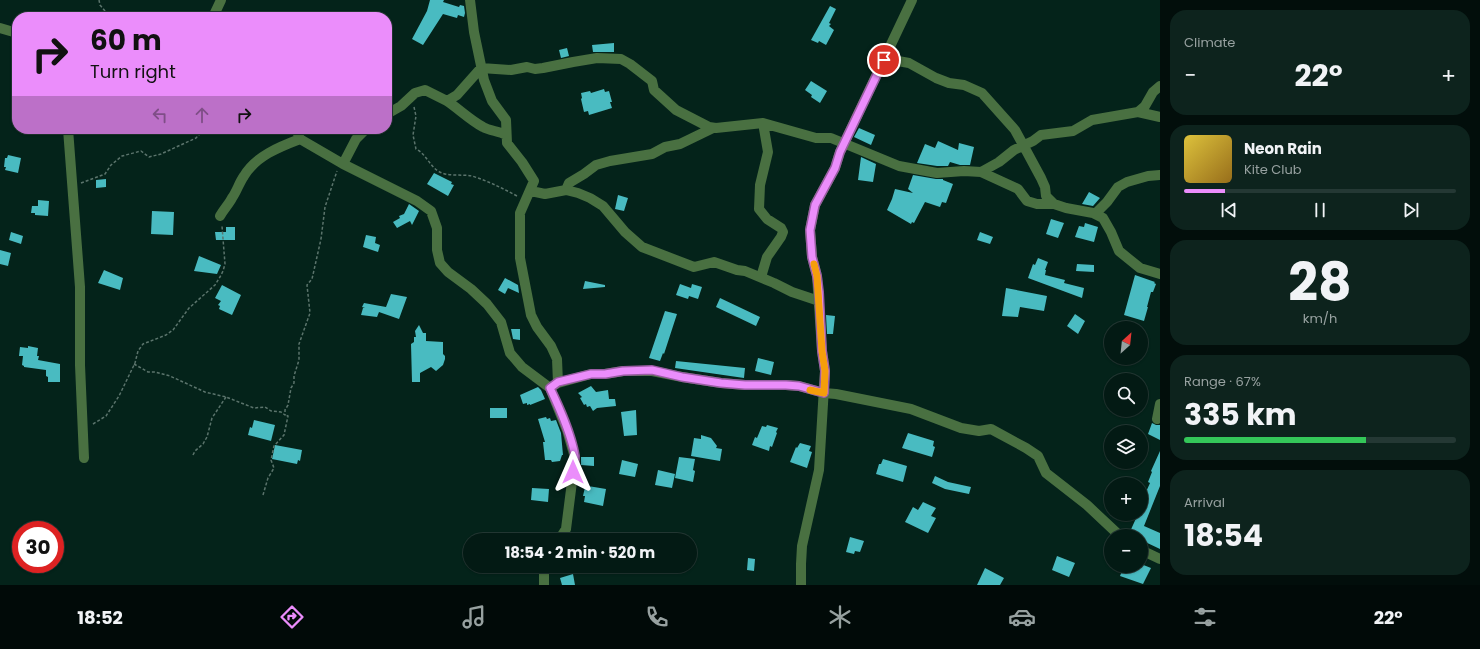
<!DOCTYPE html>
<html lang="en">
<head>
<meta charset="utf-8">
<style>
	body { margin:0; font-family:Poppins,sans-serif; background:#0d231d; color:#f1f3f6; height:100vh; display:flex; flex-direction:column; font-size:15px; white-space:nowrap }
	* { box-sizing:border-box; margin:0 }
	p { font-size:13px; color:#97a1a0 }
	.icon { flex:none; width:22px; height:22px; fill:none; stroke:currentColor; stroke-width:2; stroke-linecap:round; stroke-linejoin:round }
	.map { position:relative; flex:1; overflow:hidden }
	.panel { display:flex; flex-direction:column; gap:10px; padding:10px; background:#020e0b; width:320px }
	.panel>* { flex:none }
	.top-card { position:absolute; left:12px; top:12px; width:380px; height:122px; border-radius:16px; box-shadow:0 1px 3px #0004,0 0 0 1px #243834; background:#eb8dfb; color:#111; overflow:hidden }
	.needle { width:26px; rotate:27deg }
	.controls { position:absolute; left:1104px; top:321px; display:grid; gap:8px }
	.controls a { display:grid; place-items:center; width:44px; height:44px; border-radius:50%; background:#031a14; box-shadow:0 1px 3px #0004,0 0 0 1px #243834; font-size:20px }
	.speed { position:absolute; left:12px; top:521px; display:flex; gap:8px; font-size:20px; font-weight:700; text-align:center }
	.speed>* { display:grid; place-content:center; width:52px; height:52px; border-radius:50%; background:#031a14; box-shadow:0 1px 3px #0004,0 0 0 1px #243834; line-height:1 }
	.speed .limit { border:6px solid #d22; background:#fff; color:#111 }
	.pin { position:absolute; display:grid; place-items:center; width:34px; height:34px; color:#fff; margin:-17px; border:2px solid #fff; border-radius:50%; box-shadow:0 1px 4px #0007 }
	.me { position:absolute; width:44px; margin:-22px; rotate:0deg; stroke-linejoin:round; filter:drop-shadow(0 0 3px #0008) }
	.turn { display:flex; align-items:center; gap:14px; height:84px; padding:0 12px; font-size:18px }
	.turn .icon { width:52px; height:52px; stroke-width:2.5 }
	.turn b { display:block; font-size:28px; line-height:34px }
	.lanes { display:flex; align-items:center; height:38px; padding:0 12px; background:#0003; justify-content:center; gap:20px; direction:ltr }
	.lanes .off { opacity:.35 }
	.big { font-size:30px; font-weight:700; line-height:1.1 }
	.panel .widget { flex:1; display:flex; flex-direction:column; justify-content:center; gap:6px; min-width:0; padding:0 14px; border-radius:16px; background:#0d231d }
	.panel .dial { align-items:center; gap:0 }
	.dial b { font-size:52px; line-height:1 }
	.song { display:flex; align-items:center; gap:12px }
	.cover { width:48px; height:48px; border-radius:6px; background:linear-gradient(135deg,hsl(50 70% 55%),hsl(40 70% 35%)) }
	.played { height:4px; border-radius:2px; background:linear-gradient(90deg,#eb8dfb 15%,#243834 15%) }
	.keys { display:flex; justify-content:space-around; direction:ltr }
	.heat { display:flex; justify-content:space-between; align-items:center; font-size:22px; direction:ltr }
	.charge { height:6px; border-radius:3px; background:linear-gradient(90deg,#34c759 67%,#243834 0) }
	.trip { position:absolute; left:463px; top:533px; width:234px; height:40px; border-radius:20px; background:#031a14; box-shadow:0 1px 3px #0004,0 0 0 1px #243834; font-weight:700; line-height:40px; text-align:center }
	.dock { display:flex; height:64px; justify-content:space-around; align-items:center; background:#010a08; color:#97a1a0 }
	.dock .icon { width:28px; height:28px }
	.dock .on { color:#eb8dfb }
	.dock b { font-size:18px; color:#f1f3f6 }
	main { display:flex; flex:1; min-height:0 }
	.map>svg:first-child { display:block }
	.building { fill:#49bbc1 }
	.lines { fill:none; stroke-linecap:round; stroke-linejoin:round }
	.path { stroke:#5b746c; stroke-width:1.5; stroke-dasharray:3 2; stroke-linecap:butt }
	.minor { stroke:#497041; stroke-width:10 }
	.route-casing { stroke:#995ca3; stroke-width:10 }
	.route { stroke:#eb8dfb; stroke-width:7 }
	.slow { stroke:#f59e0b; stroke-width:7 }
</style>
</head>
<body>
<main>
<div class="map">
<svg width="1160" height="585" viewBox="0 0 1160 585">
	<rect width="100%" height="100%" fill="#04231a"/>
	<path class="building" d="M 430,0 L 444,0 L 443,2 L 459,7 L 460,5 L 464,6 L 465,13 L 464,17 L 458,15 L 457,18 L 443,14 L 423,45 L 412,39 L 427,11 Z
		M 830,6 L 836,9 L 829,23 L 831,24 L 829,26 L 834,30 L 826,45 L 819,41 L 818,43 L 811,40 Z
		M 614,43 L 614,52 L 593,52 L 592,45 Z
		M 567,48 L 569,56 L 561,58 L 559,50 Z
		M 811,81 L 827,91 L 820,103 L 811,97 L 812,95 L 805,90 Z
		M 604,89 L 605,92 L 609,91 L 612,102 L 610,102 L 612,108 L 589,115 L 588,111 L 584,112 L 581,99 L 582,98 L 581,93 L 590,91 L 591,93 Z
		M 859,128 L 875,135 L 871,145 L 854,137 Z
		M 938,141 L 958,150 L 959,143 L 974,147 L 970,165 L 960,165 L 950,162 L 948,166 L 937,166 L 917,163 L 925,144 L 935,148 Z
		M 8,155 L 21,158 L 18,173 L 5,170 L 6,167 L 4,167 L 5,158 L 7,158 Z
		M 861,157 L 876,164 L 873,182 L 858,180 Z
		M 434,173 L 452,182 L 451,184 L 454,185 L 448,196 L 427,184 Z
		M 913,175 L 936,179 L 943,179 L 943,180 L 953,184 L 946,203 L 942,202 L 940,207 L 925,202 L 914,223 L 912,222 L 911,224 L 887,210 L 892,199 L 895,189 L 913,193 L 908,189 Z
		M 106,179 L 106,187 L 96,188 L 96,180 Z
		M 1089,192 L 1100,198 L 1093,206 L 1082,204 Z
		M 618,195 L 628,198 L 624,211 L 615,209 Z
		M 38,200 L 49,201 L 48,216 L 35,215 L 35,213 L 31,213 L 32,206 L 38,206 Z
		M 409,204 L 419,211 L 412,225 L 410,221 L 397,228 L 393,222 L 400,218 L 399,216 L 404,214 Z
		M 152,211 L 174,212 L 173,235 L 151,234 Z
		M 1051,219 L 1064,223 L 1058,238 L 1046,234 Z
		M 1085,223 L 1098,227 L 1094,242 L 1075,237 L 1079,226 L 1084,227 Z
		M 226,227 L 235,227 L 235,240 L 216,240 L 215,232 L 226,232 Z
		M 11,232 L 23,236 L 21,244 L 9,240 Z
		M 980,232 L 993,237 L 990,244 L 977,240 Z
		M 366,235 L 376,237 L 375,243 L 380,245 L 378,252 L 363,247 Z
		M 0,250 L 11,253 L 8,266 L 0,264 Z
		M 199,256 L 221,265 L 217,274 L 194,271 Z
		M 1038,258 L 1048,262 L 1045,270 L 1046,270 L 1045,275 L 1065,280 L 1064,283 L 1084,288 L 1082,298 L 1028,278 L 1033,264 L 1035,265 Z
		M 1077,264 L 1094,265 L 1094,272 L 1076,271 Z
		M 104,270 L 123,278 L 120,290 L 98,283 Z
		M 1135,275 L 1155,282 L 1154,283 L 1156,284 L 1153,292 L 1151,292 L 1147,307 L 1148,307 L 1144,321 L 1124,315 Z
		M 505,278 L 518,285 L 519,293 L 508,288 L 505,294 L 498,290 Z
		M 585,281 L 605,285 L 605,287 L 583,289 Z
		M 680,284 L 691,288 L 692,284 L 702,287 L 698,299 L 689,296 L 688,299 L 676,295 Z
		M 222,285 L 241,295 L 232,315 L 219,309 L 220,306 L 218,305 L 221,301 L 215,298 Z
		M 1006,288 L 1047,296 L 1044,311 L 1020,307 L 1018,317 L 1002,316 Z
		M 391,294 L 407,297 L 399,319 L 379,312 L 377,317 L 361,315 L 363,308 L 365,308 L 362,307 L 364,303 L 386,307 Z
		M 720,298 L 760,317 L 756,326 L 716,307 Z
		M 665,311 L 677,314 L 664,354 L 663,353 L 660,361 L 649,358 Z
		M 1075,314 L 1085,321 L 1078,334 L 1067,326 Z
		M 826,315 L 835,316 L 833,334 L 827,334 Z
		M 419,325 L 423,333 L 426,333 L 426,341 L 443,342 L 443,354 L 445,356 L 445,359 L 443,365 L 436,371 L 431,367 L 420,373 L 420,382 L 412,382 L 411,344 L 414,342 L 414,337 L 416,337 L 415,331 Z
		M 511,329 L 520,329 L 520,340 L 513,339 Z
		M 28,346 L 38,348 L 37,356 L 39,356 L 38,360 L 60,364 L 60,382 L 48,382 L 48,377 L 46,376 L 46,370 L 24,367 L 24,366 L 22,365 L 23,356 L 19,356 L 20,347 L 28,348 Z
		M 758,358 L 774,362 L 771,375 L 755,371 Z
		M 676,361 L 745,368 L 744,378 L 675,368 Z
		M 591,386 L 596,392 L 608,390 L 609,399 L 615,399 L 616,406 L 597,408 L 593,411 L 590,406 L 587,407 L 586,404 L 584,405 L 580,398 L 582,397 L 578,393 Z
		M 538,387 L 541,390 L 545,399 L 530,405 L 530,404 L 527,405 L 527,403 L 523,404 L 520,395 Z
		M 490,408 L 507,408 L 507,418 L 490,418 Z
		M 636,410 L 637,435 L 624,436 L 621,412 Z
		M 546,417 L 547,419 L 550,418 L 551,421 L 556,420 L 561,433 L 563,455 L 562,455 L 560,461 L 552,462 L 551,460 L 545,460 L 543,442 L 545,442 L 538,419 Z
		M 254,420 L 275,425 L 271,441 L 248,435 L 250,427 L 252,428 Z
		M 1152,423 L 1156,425 L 1160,425 L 1160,440 L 1148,434 Z
		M 767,425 L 778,428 L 776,432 L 777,433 L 772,447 L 770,446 L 769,451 L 752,445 L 755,437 L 757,438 L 762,426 L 766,427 Z
		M 908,433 L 934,441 L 933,446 L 935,447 L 932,457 L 902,448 Z
		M 701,435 L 711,438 L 717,446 L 716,448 L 722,449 L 720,461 L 691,456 L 694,438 L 701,439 Z
		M 800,443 L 811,446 L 809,451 L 812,452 L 807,468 L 790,462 L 796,447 L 797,448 Z
		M 275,445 L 302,450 L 300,461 L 298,460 L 297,464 L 272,459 Z
		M 1160,451 L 1160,486 L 1144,526 L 1160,533 L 1160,549 L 1141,540 L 1141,536 L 1128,536 L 1138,514 L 1141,514 L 1141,503 L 1150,483 L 1148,482 L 1152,472 L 1151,471 Z
		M 581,457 L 594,457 L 594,466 L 581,465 Z
		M 679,457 L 695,459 L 693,470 L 695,471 L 693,482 L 675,478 Z
		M 883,459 L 907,466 L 903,482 L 876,474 L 879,464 L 881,464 Z
		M 622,460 L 638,464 L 635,477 L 619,474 Z
		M 658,470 L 675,474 L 672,488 L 655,485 Z
		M 935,476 L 948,482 L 971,487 L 969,494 L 945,489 L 932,483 Z
		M 588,486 L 606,489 L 603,506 L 584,502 L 585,496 L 583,496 L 585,487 L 587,488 Z
		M 532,488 L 549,489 L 548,502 L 531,500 Z
		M 923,502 L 936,508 L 931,516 L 936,518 L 928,533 L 905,522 L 913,507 L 918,510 Z
		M 850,537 L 864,541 L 860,552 L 855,551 L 854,554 L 846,552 Z
		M 1057,556 L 1075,563 L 1069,577 L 1052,570 Z
		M 748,558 L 755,559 L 754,571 L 747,570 Z
		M 1141,564 L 1151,568 L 1143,584 L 1120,576 L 1124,566 L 1141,566 Z
		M 985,568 L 1004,578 L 1000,585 L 977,585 Z
		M 573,574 L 575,585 L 562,585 L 560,578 Z"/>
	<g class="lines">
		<path class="path" d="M 99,0 L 100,5 L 110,17
			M 414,107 L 416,116 L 413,135 L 416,149 C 426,154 429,165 438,171 C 447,177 461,174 472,176 C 488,181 502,188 517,196
			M 81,183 L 105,174 L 111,165 L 122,156 L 141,151 L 149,157 L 161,154 L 196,138 L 204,129
			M 134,364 L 148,372 L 155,372 L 170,376 L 205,392 L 226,397 L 254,408 L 265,407 L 271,411 L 281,412 L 285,415 L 285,410 L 288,405 L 291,388 L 294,383 L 294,376 L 299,360 L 299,344 L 310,313 L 307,285 L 312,279 L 321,239 L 325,207 L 337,171
			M 93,424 L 106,416 L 119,396 L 135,363 L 138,351 L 143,344 L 166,335 L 173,330 L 189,308 L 215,285 L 220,277 L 223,271 L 225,264 L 222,226
			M 193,455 L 195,451 L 203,444 L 207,437 L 212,418 L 226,397
			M 263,495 L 268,478 L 274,468 L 271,460 L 274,446 L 284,435 L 288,416 L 285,415"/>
		<path class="minor" d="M 470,0 L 474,32 L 484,80 L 492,101 L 506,120 L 507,143 L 522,162 L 534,181 L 520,213 L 520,258 L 531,315 L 537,327 L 551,346 L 557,359 L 558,383 L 553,386
			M 213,17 L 221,0
			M 0,28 L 17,33
			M 884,61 L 898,61 L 909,63 L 936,78 L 949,83 L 964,85 L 982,93 L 1015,130 L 1041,178 L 1045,187 L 1046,196 L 1054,204
			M 447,101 C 459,109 470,120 483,127 C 490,131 499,131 506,135
			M 1138,112 L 1145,106 L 1153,92 L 1160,86
			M 387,114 L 401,106 L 415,93 L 425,90 L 447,101 L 457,95 L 481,68 L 511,70 L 527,67 L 535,69 L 543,68 L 573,62 L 597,58 L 621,59 L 630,64 L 652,81 L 654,90 L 676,110 L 709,127 L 716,128 L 763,123 L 768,152 L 760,185 L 759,209 L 767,219 L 781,228 L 783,232 L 781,237 L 767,257 L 761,277
			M 763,123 L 816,138 L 831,138 L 899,166 L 937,173 L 964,171 L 981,172 L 999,162 L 1014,150 L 1033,141 L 1041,135 L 1073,131 L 1092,120 L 1138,112 L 1160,117
			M 68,129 L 80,287 L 80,365 L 84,458
			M 296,129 L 300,139 L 343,164 L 417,201 L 431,211 L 437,228 L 437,250 L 440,263 L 448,272 L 471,289 L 487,304 L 501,322 L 510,353 L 522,367 L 550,388 L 567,430 L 575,458 L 566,529 L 559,540
			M 343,164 L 356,139 L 366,129
			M 981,172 L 1018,189 L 1027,201 L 1037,204 L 1054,204 L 1066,208 L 1093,213 L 1103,218 L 1111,232 L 1119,251 L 1140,268 L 1160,274
			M 566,190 L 569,183 L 584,174 L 596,165 L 610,161 L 652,154 L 665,147 L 680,144 L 713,128
			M 531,191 L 545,194 L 566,190 L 578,193 L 590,198 L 603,206 L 625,232 L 642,247 L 694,267 L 714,262 L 737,270 L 745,271 L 774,283 L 792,292 L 819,301
			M 1095,214 L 1107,202 L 1118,187 L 1127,182 L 1148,176 L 1160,175
			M 220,216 C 224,209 229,204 232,198 C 237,191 239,183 244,176 C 256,156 279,147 300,139
			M 558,383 L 591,374 L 605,374 L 623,371 L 652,371 L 682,377 L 721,383 L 745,385 L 786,385 L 799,386 L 824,393 L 836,394 L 911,409 L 961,428 L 979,431 L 991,429 L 1026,448 L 1038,456 L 1046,473 L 1087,505 L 1120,536
			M 1157,419 L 1160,404
			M 1141,550 L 1160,559
			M 544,566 L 544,585
			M 801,585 L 801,564 L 802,546 L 819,470 L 825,371 L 822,351 L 817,276 L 812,257 L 810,230 L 815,205 L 835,168 L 840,152 L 912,0"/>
	</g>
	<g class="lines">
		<defs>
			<path id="route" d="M 573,472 C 574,467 575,461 575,456 C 571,433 560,409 550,388 L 558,382 L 591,374 L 605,374 L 623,371 L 652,370 L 682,377 L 721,383 L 745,385 L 786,385 L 799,386 L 824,393 L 825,371 L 822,351 L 819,292 L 817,276 L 812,257 L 810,230 L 815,205 L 835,168 L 840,152 L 884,60"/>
		</defs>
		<use href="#route" class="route-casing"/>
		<use href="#route" class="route"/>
		<path class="slow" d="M 810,390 L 824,393 L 825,371 L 822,351 L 817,276 L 814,264"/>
	</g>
</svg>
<div class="controls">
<a><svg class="needle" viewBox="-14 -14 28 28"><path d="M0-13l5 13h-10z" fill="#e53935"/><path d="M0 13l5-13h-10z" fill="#97a1a0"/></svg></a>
<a><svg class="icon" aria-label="search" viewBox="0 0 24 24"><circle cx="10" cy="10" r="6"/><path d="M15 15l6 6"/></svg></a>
<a><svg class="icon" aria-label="layers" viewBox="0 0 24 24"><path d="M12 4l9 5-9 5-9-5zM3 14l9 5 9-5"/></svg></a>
<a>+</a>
<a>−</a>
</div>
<div class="speed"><div class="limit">30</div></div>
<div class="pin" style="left:884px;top:60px;background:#d93025"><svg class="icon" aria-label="arrive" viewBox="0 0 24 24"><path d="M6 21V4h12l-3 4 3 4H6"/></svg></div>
<svg class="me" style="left:573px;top:472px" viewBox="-20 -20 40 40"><path d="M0-17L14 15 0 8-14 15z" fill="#eb8dfb" stroke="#fff" stroke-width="4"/></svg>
<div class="trip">18:54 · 2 min · 520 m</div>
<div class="top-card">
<div class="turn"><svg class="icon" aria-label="right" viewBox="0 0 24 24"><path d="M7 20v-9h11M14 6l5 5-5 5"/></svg><div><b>60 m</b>Turn right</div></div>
<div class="lanes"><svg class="icon off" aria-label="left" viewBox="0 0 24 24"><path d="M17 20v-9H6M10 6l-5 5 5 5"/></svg><svg class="icon off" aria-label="ahead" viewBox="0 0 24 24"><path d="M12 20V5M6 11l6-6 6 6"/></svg><svg class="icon" aria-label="right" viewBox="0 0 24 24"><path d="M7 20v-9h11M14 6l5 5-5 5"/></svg></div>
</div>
</div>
<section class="panel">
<div class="widget"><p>Climate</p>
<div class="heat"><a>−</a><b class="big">22°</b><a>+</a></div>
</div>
<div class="widget">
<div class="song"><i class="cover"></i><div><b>Neon Rain</b><p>Kite Club</p></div></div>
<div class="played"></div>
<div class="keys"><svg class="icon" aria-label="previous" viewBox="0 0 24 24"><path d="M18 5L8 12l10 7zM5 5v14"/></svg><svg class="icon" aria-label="pause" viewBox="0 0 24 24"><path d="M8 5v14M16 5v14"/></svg><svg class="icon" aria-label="next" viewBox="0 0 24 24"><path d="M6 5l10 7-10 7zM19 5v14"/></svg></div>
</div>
<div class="widget dial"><b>28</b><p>km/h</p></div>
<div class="widget"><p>Range · 67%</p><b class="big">335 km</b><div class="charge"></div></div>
<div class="widget"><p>Arrival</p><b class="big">18:54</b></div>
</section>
</main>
<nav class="dock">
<b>18:52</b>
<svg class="icon on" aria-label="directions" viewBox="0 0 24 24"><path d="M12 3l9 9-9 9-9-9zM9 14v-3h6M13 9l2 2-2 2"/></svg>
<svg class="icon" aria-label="music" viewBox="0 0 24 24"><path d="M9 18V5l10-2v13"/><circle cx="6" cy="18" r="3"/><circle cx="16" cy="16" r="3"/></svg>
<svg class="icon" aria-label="phone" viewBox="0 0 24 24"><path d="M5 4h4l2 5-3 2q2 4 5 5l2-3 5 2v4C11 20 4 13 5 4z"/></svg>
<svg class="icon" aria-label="climate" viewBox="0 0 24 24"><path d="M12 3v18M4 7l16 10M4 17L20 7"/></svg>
<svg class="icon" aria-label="car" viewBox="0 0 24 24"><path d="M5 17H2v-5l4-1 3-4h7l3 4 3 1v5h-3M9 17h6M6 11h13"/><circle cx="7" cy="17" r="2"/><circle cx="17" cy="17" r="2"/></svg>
<svg class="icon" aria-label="filters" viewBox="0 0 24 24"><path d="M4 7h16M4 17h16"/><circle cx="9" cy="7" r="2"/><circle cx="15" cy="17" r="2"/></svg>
<b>22°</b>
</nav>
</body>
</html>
